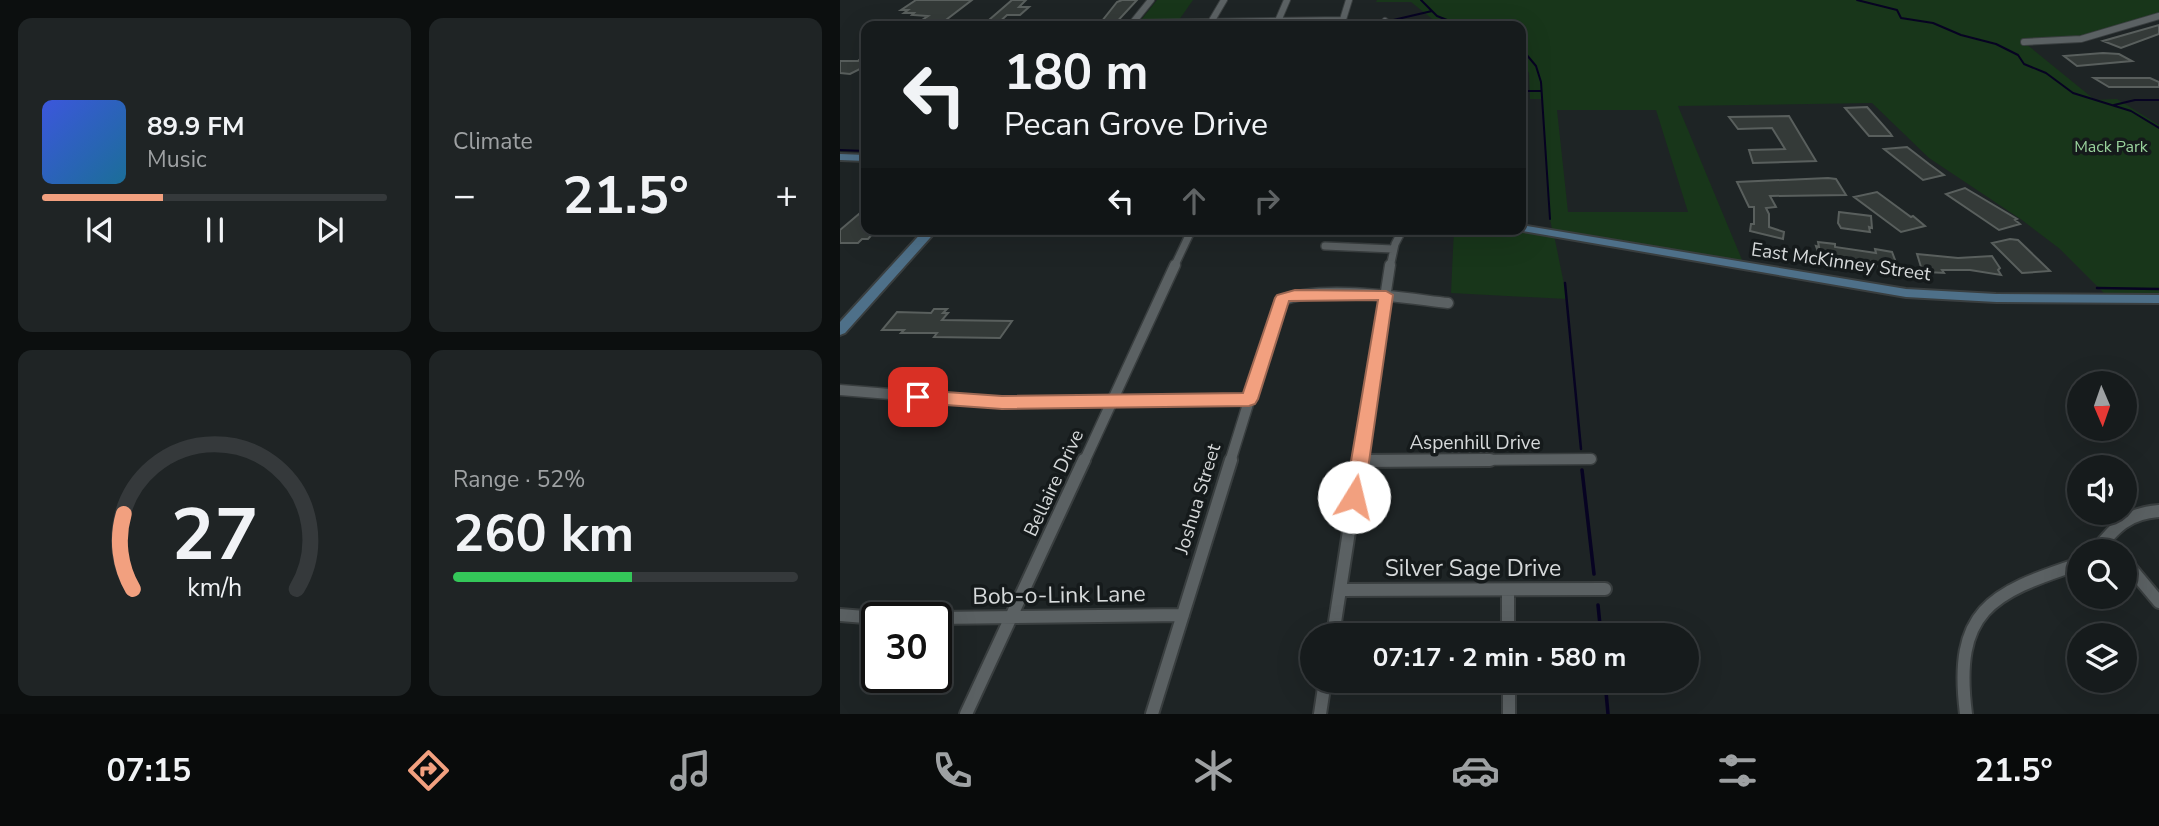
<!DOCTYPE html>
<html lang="en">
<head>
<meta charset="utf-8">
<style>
	body { margin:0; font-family:"Nunito Sans",sans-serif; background:#1f2425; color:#f1f3f6; height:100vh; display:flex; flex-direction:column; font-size:26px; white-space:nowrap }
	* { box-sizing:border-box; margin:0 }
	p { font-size:23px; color:#9ea1a3 }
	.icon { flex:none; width:38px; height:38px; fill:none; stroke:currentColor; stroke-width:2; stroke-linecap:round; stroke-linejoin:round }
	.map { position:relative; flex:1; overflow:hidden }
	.side { display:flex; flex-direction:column; gap:18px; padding:18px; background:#0c0f0f; width:840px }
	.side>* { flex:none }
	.guide { position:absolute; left:21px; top:21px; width:665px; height:214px; border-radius:14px; box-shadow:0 7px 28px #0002,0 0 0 2px #35393b; background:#161b1c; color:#f1f3f6; overflow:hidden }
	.needle { width:46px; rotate:178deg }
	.controls { position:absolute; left:1227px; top:371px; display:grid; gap:14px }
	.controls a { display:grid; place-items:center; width:70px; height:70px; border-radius:50%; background:#161b1c; box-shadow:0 7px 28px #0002,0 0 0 2px #35393b; font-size:35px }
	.speed { position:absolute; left:21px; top:602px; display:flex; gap:14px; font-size:35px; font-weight:700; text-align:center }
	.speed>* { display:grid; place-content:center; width:91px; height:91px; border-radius:50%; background:#161b1c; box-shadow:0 7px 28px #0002,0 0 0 2px #35393b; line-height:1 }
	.speed .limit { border:4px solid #111; border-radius:10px; background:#fff; color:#111 }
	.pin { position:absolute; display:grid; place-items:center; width:60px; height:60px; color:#fff; margin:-30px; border-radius:14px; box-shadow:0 4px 10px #0006 }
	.me { position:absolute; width:77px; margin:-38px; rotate:9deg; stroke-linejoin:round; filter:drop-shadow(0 0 5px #0008) }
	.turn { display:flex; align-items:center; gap:24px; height:147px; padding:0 28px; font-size:32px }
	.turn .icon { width:91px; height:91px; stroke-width:2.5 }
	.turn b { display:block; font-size:49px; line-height:60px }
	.lanes { display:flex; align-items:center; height:66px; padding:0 28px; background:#0003; justify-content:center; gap:35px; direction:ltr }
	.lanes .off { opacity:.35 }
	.big { font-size:52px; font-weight:700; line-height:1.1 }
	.side .tile { flex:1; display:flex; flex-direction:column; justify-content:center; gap:10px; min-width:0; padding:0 24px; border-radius:14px; background:#1f2425 }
	.side .dial { align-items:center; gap:0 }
	.dial svg { height:182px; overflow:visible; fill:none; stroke:#35393b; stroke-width:7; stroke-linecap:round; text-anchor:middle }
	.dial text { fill:#f1f3f6; stroke:none }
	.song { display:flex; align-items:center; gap:21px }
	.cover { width:84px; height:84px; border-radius:10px; background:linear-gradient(135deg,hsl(230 70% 55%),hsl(200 70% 35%)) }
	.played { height:7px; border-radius:4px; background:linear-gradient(90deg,#f2a07f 35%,#35393b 35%) }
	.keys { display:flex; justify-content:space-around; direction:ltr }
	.heat { display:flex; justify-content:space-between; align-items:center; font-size:38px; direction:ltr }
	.charge { height:10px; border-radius:5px; background:linear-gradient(90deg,#34c759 52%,#35393b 0) }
	.side .tiles { flex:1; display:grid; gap:18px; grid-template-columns:repeat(2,1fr) }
	.trip { position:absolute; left:460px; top:623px; width:399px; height:70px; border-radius:35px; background:#161b1c; box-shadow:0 7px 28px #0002,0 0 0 2px #35393b; font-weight:700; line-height:70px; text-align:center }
	.menu { display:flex; height:112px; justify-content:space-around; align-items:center; background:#090b0b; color:#9ea1a3 }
	.menu .icon { width:49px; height:49px }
	.menu .on { color:#f2a07f }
	.menu b { font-size:32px; color:#f1f3f6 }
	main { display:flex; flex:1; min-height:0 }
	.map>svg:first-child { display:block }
	.green { fill:#18361a; fill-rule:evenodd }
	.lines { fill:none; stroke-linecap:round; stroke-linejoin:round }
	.stream-far2 { stroke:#070322; stroke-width:2 }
	.stream-far1 { stroke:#070322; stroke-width:2.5 }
	.stream { stroke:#070322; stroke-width:3.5 }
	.building { fill:#343a38; stroke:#595f5d; stroke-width:2 }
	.street-far3-casing { stroke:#393e3f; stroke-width:8 }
	.street-far2-casing { stroke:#393e3f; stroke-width:10 }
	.street-far1-casing { stroke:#393e3f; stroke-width:13 }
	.street-casing { stroke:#393e3f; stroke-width:16 }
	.secondary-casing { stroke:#393e3f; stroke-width:4 }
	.street-far3 { stroke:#5b6163; stroke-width:6 }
	.street-far2 { stroke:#5b6163; stroke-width:7 }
	.street-far1 { stroke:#5b6163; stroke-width:10 }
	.street { stroke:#5b6163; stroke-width:12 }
	.secondary { fill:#4e7089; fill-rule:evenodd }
	.route { fill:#f2a07f; stroke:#9d6853; stroke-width:2 }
	.labels { text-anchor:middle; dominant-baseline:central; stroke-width:7; stroke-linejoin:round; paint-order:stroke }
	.far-park-label { font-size:16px; fill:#99d29c; stroke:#151a1b }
	.street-label { font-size:19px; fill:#d6d9da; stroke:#151a1b }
	.near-street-label { font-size:23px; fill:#d6d9da; stroke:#151a1b }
</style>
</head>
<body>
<main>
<section class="side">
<div class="tiles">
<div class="tile">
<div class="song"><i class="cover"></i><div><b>89.9 FM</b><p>Music</p></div></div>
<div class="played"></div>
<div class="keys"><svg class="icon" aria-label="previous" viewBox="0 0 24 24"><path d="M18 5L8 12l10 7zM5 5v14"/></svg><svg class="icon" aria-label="pause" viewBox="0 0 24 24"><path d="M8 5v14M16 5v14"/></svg><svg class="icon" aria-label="next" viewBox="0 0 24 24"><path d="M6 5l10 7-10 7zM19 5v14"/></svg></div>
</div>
<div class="tile"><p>Climate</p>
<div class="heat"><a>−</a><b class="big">21.5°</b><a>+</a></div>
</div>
<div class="tile dial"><svg viewBox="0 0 100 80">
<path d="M14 69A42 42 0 1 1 86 69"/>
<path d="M14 69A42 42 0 0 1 10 36" stroke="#f2a07f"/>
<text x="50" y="56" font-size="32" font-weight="700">27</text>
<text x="50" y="72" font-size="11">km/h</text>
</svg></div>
<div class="tile"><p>Range · 52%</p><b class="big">260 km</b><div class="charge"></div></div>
</div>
</section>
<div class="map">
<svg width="1319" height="714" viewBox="0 0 1319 714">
	<rect width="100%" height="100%" fill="#1e2425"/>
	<path class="green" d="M 317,0 L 353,0 L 339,20 L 301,20 Z
		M 537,0 L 1319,0 L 1319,16 L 1250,37 L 1185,43 L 1255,100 L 1277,99 L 1319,125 L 1319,299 L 1270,299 L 1220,249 L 1182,220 L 1089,158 L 1032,103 L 838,106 L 905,267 L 714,235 L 727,299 L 611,293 L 614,229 L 681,228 L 713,234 L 710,219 L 702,99 L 690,99 L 689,73 L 681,62 L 681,26 L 601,26 L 571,2 L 536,2 ZM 717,110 L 816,110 L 848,212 L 728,212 Z"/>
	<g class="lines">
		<path class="stream-far2" d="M 581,0 L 597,16 L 622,26
			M 1017,0 L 1057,10 L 1061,18 L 1093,23 L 1121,35 L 1156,44 L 1178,55 L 1184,64 L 1206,73 L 1233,93 L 1291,111 L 1319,128
			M 549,21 L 592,11
			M 681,48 L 696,66 L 701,82 L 710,219
			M 681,91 L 701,91
			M 1274,105 L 1295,100 L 1319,100
			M 0,150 L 26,151"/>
		<path class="stream-far1" d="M 725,283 L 741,449
			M 1257,288 L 1319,289"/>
		<path class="stream" d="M 742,470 L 754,574
			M 758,605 L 761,635
			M 765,681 L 768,714"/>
	</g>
	<path class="building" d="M 76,0 L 132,0 L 98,26 L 73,26 L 88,16 L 72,15 L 74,13 L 64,13 L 68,10 L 61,10 Z
		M 172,0 L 186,0 L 179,7 L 189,7 L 180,15 L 167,15 L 155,26 L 142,26 Z
		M 282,0 L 297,0 L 273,26 L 258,26 L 277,2 Z
		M 1319,25 L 1319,34 L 1281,48 L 1263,41 Z
		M 1263,53 L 1279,54 L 1292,61 L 1237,66 L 1224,56 Z
		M 26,54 L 26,66 L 10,74 L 0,73 L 0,61 L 18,61 Z
		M 1254,78 L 1310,78 L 1319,82 L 1319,87 L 1269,87 Z
		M 1027,107 L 1050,133 L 1052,136 L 1029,136 L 1005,108 Z
		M 949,116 L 976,161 L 913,163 L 909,150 L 945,149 L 932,128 L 898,129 L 889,117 Z
		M 1067,147 L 1089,164 L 1104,175 L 1083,180 L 1044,149 Z
		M 988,178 L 996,179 L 1006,195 L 930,196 L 936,207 L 926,208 L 929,214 L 929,227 L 944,232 L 943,239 L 910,231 L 911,224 L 914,224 L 914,207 L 909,207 L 897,182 Z
		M 1125,188 L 1177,219 L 1175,220 L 1180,224 L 1159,230 L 1106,194 Z
		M 1037,192 L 1071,217 L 1073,216 L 1085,226 L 1061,232 L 1014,197 Z
		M 26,208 L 26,229 L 37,229 L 28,239 L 22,239 L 18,243 L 0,243 L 0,230 Z
		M 999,212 L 1031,216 L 1032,228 L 1029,227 L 1030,232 L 1001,228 L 998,223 Z
		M 1170,239 L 1178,240 L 1210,271 L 1182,273 L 1152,243 Z
		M 978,242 L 995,244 L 995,247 L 1036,253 L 1035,249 L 1052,252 L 1057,265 L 1054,265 L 1056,270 L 1025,262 L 981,260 L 976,246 L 979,247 Z
		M 1077,254 L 1118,258 L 1152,256 L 1160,268 L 1158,270 L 1161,275 L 1130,270 L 1102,270 L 1104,273 L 1087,272 L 1081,267 Z
		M 94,309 L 107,309 L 103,313 L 108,313 L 102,320 L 172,321 L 160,338 L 94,337 L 97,333 L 61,333 L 64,330 L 42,330 L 57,312 L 91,313 Z"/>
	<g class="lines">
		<defs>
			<path id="street-far3" d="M 438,21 L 447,0
				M 545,21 L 551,26
				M 371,22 L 384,0
				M 293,23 L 503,20
				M 290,26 L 311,0
				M 501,26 L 509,0
				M 1184,42 L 1241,39 L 1319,16"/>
			<path id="street-far2" d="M 485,246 L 553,249
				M 334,267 L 352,229
				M 550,267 L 555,244 L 563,229"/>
			<path id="street-far1" d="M 0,390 L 162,403 L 409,399
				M 520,461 L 751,459
				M 244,462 L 335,265
				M 390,462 L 440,301 C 482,284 563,298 608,303
				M 520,462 L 550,265"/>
			<path id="street" d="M 520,461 L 650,460
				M 1262,544 L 1273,551
				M 1256,551 C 1275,527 1288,513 1319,511
				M 1284,560 L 1319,602
				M 500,590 L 765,589
				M 668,590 L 668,635
				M 0,615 L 37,618
				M 96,618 L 343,615
				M 493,635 L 520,460
				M 669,681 L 669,714
				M 126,714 L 244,460
				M 312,714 L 391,460
				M 480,714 L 485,681
				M 1126,714 C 1113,611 1150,593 1239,564"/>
			<path id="secondary" d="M 0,154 L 26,155 L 26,161 L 0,160 Z
				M 681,225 L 1066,289 L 1156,294 L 1319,295 L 1319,303 L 1156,302 L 1066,297 L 677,230 L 681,229 Z
				M 85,229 L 98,229 L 5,333 L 0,335 L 0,322 Z"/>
		</defs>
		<use href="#street-far3" class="street-far3-casing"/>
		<use href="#street-far2" class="street-far2-casing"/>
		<use href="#street-far1" class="street-far1-casing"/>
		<use href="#street" class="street-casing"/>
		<use href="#secondary" class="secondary-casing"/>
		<use href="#street-far3" class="street-far3"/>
		<use href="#street-far2" class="street-far2"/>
		<use href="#street-far1" class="street-far1"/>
		<use href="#street" class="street"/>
		<use href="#secondary" class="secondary"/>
	</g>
	<path class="route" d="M 455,290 L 546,291 L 553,295 L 524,497 L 521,503 L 514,505 L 508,503 L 505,497 L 538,300 L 449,301 L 418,399 L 415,404 L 409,406 L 162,409 L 78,403 L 70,397 L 78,390 L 162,396 L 403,393 L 435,298 L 437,295 Z"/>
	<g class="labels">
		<g class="far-park-label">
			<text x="1271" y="147">Mack Park</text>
		</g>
		<g class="street-label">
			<text transform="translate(1001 262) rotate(8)">East McKinney Street</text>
			<text x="635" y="443">Aspenhill Drive</text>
			<text transform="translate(214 483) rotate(-65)">Bellaire Drive</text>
			<text transform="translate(358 499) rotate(-73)">Joshua Street</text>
		</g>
		<g class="near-street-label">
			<text x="633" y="568">Silver Sage Drive</text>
			<text transform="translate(219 595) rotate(-1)">Bob-o-Link Lane</text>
		</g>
	</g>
</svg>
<div class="controls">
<a><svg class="needle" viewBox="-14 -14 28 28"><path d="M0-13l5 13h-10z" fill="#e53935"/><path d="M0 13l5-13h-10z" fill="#9ea1a3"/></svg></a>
<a><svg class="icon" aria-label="sound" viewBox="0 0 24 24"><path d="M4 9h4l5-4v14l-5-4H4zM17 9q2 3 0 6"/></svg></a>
<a><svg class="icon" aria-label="search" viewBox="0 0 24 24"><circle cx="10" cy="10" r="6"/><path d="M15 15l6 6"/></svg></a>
<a><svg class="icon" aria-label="layers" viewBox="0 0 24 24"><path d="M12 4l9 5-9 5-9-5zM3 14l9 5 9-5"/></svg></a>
</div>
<div class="speed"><div class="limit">30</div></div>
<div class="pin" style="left:78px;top:397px;background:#d93025"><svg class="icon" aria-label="arrive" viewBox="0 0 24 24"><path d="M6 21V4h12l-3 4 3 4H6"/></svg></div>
<svg class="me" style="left:514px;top:497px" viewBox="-20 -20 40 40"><circle r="19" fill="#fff"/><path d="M0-13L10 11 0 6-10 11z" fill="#f2a07f"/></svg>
<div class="trip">07:17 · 2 min · 580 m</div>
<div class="guide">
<div class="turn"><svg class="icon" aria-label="left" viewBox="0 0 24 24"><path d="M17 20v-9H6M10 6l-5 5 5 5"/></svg><div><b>180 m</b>Pecan Grove Drive</div></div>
<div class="lanes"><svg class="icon" aria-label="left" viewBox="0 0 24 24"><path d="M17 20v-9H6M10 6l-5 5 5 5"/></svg><svg class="icon off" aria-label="ahead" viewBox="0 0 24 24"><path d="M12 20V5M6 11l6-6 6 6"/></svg><svg class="icon off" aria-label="right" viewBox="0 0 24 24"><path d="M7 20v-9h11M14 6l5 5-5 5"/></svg></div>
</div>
</div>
</main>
<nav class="menu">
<b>07:15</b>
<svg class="icon on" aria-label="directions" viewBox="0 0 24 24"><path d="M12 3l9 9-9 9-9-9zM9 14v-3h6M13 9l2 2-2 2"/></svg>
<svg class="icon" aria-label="music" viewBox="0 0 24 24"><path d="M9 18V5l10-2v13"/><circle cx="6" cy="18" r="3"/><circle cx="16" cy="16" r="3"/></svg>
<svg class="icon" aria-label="phone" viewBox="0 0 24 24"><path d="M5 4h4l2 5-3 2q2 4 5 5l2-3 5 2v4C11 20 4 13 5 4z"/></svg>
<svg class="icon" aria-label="climate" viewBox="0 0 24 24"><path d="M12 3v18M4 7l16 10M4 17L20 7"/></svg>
<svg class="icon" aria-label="car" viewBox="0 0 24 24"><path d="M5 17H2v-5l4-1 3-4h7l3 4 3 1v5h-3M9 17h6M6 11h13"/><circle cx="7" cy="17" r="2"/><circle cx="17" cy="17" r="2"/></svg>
<svg class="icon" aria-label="filters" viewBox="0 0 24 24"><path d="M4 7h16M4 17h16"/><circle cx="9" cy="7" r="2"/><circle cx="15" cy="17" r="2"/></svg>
<b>21.5°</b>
</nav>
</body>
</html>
